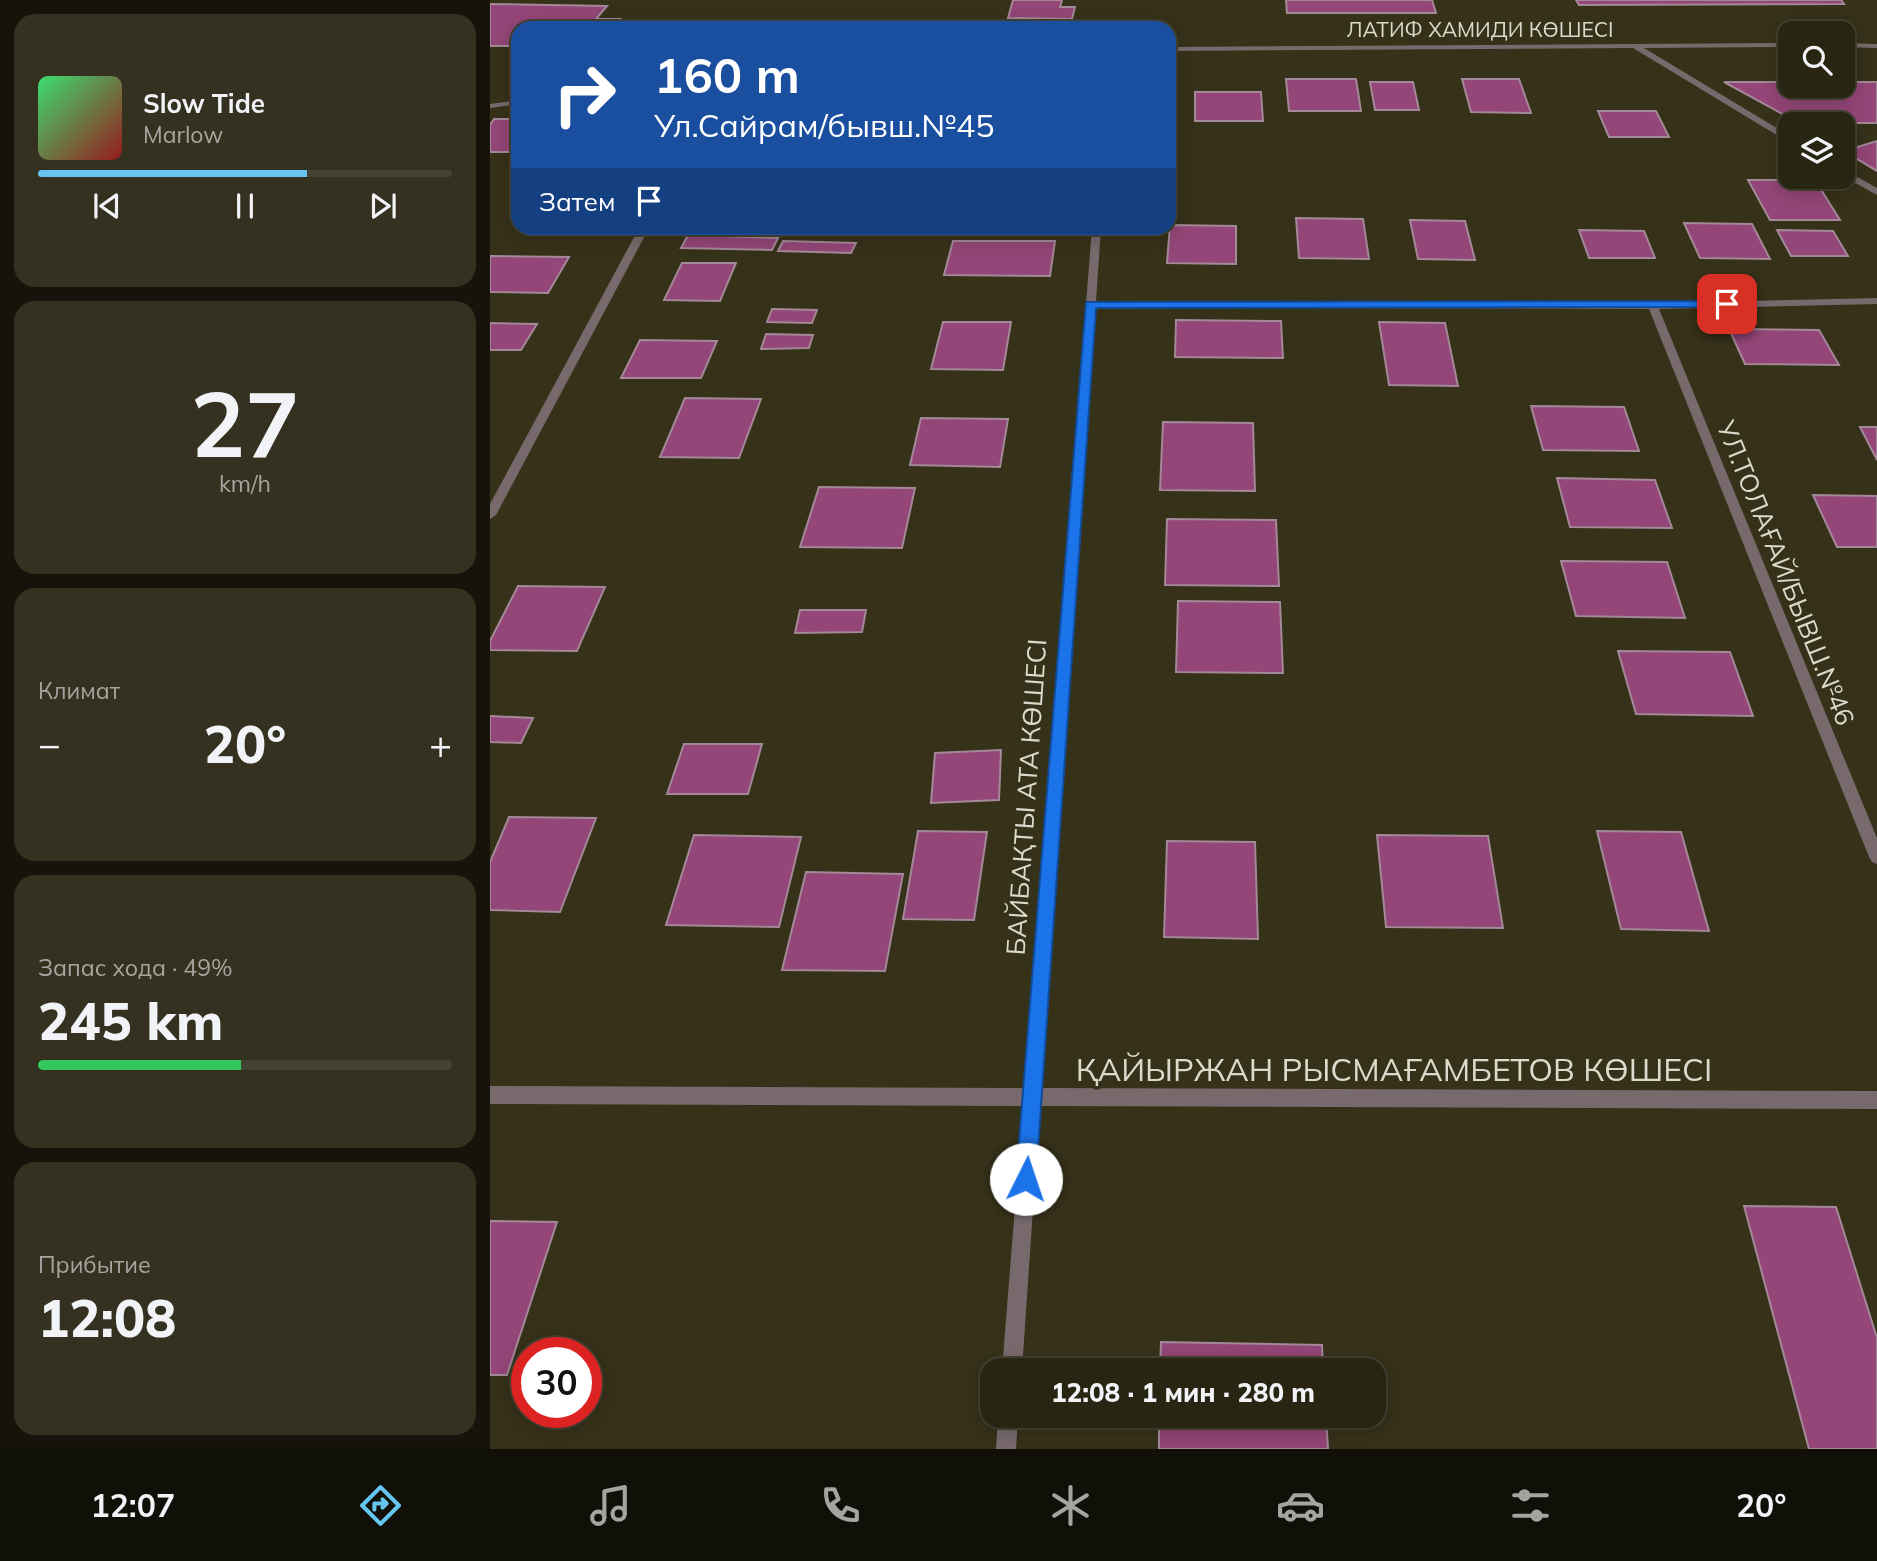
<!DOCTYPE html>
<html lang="ru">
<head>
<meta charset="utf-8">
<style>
	body { margin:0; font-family:Mulish,sans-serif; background:#343121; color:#f1f3f6; height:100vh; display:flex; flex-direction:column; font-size:26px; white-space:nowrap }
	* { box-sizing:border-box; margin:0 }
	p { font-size:23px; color:#a5a5a0 }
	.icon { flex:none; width:38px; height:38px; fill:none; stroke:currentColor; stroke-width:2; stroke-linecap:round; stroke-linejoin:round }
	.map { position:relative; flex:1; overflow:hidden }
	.details { display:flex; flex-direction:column; gap:14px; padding:14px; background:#16140a; width:490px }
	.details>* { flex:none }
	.banner { position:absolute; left:21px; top:21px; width:665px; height:214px; border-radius:21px; box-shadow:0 4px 18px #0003,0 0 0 2px #444233; background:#1a4fa0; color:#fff; overflow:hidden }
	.buttons { position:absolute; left:1288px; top:21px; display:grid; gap:14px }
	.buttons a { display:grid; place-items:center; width:77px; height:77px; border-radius:14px; background:#282513; box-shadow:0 4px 18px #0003,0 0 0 2px #444233; font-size:35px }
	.speed { position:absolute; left:21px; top:1337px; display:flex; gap:14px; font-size:35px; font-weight:700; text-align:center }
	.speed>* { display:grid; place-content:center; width:91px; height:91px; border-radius:50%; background:#282513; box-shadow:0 4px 18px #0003,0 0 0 2px #444233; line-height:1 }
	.speed .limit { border:10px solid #d22; background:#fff; color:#111 }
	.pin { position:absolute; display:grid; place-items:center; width:60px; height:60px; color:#fff; margin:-30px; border-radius:14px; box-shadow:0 4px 10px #0006 }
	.me { position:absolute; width:77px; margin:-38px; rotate:4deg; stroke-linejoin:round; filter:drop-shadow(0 0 5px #0008) }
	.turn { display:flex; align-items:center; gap:24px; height:147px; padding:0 28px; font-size:32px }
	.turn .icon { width:91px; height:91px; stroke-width:2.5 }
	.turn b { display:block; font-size:49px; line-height:60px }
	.then { display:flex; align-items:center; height:66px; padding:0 28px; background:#0003; gap:14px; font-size:26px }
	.big { font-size:52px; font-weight:800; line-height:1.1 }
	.details .widget { flex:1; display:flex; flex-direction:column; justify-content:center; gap:10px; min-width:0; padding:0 24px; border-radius:21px; background:#343121 }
	.details .dial { align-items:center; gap:0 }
	.dial b { font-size:91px; line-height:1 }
	.song { display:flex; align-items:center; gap:21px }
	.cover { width:84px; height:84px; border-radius:10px; background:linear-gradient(135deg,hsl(140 70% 55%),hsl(0 70% 35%)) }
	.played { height:7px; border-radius:4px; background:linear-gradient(90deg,#65c5ee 65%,#444233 65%) }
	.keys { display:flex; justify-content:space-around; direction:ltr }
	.heat { display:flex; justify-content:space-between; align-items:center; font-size:38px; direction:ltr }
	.charge { height:10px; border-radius:5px; background:linear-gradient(90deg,#34c759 49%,#444233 0) }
	.trip { position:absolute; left:490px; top:1358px; width:406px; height:70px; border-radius:21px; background:#282513; box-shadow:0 4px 18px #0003,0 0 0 2px #444233; font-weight:800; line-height:70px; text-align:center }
	.tabs { display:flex; height:112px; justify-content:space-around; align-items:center; background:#100f08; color:#a5a5a0 }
	.tabs .icon { width:49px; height:49px }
	.tabs .active { color:#65c5ee }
	.tabs b { font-size:32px; color:#f1f3f6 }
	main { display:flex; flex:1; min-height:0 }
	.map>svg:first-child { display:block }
	.building { fill:#934677; stroke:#a38897; stroke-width:2 }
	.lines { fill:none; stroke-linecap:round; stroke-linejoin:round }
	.street { fill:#786a6c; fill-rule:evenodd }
	.route { fill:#1a73e8; stroke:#114b97; stroke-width:2 }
	.labels { text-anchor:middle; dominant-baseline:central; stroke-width:7; stroke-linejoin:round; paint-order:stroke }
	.far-street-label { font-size:21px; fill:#dddacc; stroke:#363119 }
	.street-label { font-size:26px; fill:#dddacc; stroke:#363119 }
	.near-street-label { font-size:32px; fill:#dddacc; stroke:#363119 }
</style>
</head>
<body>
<main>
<section class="details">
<div class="widget">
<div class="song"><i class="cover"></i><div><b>Slow Tide</b><p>Marlow</p></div></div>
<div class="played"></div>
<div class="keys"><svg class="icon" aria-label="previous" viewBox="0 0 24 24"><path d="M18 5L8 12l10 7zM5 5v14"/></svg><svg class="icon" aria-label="pause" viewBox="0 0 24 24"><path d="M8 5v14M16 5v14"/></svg><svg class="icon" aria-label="next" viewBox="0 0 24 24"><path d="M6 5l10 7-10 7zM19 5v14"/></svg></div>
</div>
<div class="widget dial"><b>27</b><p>km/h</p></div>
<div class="widget"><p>Климат</p>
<div class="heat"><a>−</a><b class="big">20°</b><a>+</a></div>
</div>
<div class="widget"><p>Запас хода · 49%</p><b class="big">245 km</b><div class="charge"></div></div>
<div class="widget"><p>Прибытие</p><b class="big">12:08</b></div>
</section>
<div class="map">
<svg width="1387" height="1449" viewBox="0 0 1387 1449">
	<rect width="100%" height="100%" fill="#363119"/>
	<path class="building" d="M 523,0 L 572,0 L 570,7 L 585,7 L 582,19 L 518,18 Z
		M 796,0 L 942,0 L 946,13 L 797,13 Z
		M 1086,0 L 1351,0 L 1354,4 L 1089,5 Z
		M 0,4 L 117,6 L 106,19 L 130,19 L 123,28 L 28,28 L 28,46 L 0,46 Z
		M 796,79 L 866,79 L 871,111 L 799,111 Z
		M 972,79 L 1029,79 L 1041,113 L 981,112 Z
		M 880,82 L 923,82 L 929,110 L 885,110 Z
		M 1234,82 L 1300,82 L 1300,86 L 1353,86 L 1353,82 L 1387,82 L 1387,123 L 1309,123 Z
		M 705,92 L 771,92 L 773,121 L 705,121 Z
		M 1108,111 L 1166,111 L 1179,137 L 1119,137 Z
		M 4,119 L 28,119 L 28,152 L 0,152 L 0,125 Z
		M 1387,141 L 1387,171 L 1354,151 Z
		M 1258,180 L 1325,180 L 1350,220 L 1280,220 Z
		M 806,218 L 873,219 L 879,259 L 809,258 Z
		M 920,220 L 975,221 L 985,260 L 928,259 Z
		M 1194,223 L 1262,224 L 1280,259 L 1210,258 Z
		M 680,225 L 746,226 L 746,264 L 677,263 Z
		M 47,228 L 98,228 L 95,232 L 44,232 Z
		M 1089,230 L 1154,231 L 1165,258 L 1099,258 Z
		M 1287,230 L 1343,231 L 1358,256 L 1301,256 Z
		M 198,235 L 288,238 L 282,250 L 191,248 Z
		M 293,241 L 366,243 L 361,253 L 288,251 Z
		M 463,241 L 565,241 L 560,276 L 454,275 Z
		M 0,256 L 79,257 L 58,293 L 0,292 Z
		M 192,263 L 246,263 L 230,301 L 174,300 Z
		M 282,309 L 327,310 L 322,323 L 277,322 Z
		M 686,320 L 791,321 L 793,358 L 685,357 Z
		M 453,322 L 521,322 L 513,370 L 441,369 Z
		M 889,322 L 955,323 L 968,386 L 899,385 Z
		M 0,323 L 47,324 L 31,350 L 0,350 Z
		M 1239,329 L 1329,330 L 1349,365 L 1255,364 Z
		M 276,334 L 323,335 L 319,348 L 271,349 Z
		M 150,340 L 227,341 L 211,378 L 131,378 Z
		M 195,398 L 271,399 L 249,458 L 170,457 Z
		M 1041,406 L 1134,407 L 1149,451 L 1053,450 Z
		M 431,418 L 518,419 L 510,467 L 420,465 Z
		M 673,422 L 763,423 L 765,491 L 670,490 Z
		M 1370,427 L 1387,427 L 1387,460 Z
		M 1067,478 L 1165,480 L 1182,528 L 1080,527 Z
		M 329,487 L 425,488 L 412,548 L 310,547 Z
		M 1323,495 L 1387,496 L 1387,547 L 1347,547 Z
		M 677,519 L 786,520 L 789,586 L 675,585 Z
		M 1071,561 L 1177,562 L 1195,618 L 1086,616 Z
		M 28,586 L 115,587 L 87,651 L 0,650 L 0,641 Z
		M 688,601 L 790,602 L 793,673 L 686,672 Z
		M 310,610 L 376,610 L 372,632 L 305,633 Z
		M 1128,651 L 1240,652 L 1263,716 L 1146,714 Z
		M 0,716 L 43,718 L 31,743 L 0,742 Z
		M 194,744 L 272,744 L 258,794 L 177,794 Z
		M 511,750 L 509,800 L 441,803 L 445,753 Z
		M 19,817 L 106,818 L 70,912 L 0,910 L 0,862 Z
		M 428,831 L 497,832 L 484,920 L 413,919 Z
		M 1107,831 L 1191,832 L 1219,931 L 1131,929 Z
		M 204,835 L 311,837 L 289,927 L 176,925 Z
		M 887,835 L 998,836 L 1013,928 L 896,927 Z
		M 677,841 L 765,842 L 768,939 L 674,937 Z
		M 316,872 L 413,874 L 395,971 L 292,970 Z
		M 1254,1206 L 1346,1207 L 1387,1338 L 1387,1449 L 1319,1449 Z
		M 0,1221 L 67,1222 L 17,1375 L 0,1375 Z
		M 671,1342 L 832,1345 L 833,1370 L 670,1370 Z
		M 669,1416 L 836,1416 L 838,1449 L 669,1449 Z"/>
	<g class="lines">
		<path class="street" d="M 1300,43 L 1300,47 L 1154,48 L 1300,136 L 1300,143 L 1143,48 L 679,51 L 679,47 Z
			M 1353,43 L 1387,44 L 1387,48 L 1353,47 Z
			M 28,100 L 28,104 L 0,108 L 0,104 Z
			M 1353,169 L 1387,188 L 1387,195 L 1353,176 Z
			M 149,228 L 159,228 L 6,515 L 0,519 L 0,504 Z
			M 602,228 L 611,228 L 606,301 L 1163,303 L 1387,298 L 1387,304 L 1169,309 L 1387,838 L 1387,864 L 1382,862 L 1379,857 L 1159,309 L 605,307 L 551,1088 L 1387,1091 L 1387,1109 L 550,1106 L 532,1370 L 512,1370 L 533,1106 L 0,1104 L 0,1086 L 534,1088 Z
			M 508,1416 L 528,1416 L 526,1449 L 506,1449 Z"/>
	</g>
	<path class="route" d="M 1237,301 L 1242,302 L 1242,307 L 606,308 L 546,1179 L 543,1186 L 536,1189 L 529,1186 L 526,1179 L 596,302 Z"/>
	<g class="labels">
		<g class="far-street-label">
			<text x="990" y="29">ЛАТИФ ХАМИДИ КӨШЕСІ</text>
		</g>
		<g class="street-label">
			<text transform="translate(1296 573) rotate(68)">УЛ.ТОЛАҒАЙ/БЫВШ.№46</text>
			<text transform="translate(536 797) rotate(-86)">БАЙБАҚТЫ АТА КӨШЕСІ</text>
		</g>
		<g class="near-street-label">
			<text x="904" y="1069">ҚАЙЫРЖАН РЫСМАҒАМБЕТОВ КӨШЕСІ</text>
		</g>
	</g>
</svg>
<div class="buttons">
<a><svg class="icon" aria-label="search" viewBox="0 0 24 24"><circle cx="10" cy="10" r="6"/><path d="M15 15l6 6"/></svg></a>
<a><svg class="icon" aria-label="layers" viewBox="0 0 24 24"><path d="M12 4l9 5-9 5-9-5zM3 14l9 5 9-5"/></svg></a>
</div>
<div class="speed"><div class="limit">30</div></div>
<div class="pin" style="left:1237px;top:304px;background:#d93025"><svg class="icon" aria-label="arrive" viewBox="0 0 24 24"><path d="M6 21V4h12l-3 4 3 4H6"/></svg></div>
<svg class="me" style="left:536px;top:1179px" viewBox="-20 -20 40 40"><circle r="19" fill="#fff"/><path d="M0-13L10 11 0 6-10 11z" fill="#1a73e8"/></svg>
<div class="trip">12:08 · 1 мин · 280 m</div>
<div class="banner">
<div class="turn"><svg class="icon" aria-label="right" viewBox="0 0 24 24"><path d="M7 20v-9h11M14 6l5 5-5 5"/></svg><div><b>160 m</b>Ул.Сайрам/бывш.№45</div></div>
<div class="then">Затем<svg class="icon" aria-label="arrive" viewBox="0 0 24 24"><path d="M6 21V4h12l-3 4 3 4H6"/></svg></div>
</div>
</div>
</main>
<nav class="tabs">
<b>12:07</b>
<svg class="icon active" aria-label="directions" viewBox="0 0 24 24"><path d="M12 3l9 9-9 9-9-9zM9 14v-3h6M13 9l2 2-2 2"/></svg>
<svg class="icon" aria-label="music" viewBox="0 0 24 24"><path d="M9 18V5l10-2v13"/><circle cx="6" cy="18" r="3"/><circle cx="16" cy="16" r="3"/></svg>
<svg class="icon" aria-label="phone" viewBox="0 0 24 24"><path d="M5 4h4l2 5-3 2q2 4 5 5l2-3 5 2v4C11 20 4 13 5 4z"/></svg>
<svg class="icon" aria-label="climate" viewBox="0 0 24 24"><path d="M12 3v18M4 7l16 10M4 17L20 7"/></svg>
<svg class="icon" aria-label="car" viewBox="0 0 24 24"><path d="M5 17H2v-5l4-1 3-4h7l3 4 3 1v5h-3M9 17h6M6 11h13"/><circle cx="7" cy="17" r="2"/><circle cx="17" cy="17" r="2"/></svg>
<svg class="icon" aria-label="filters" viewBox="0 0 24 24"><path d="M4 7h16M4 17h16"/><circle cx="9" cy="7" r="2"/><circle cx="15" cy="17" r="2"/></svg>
<b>20°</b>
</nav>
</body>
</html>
